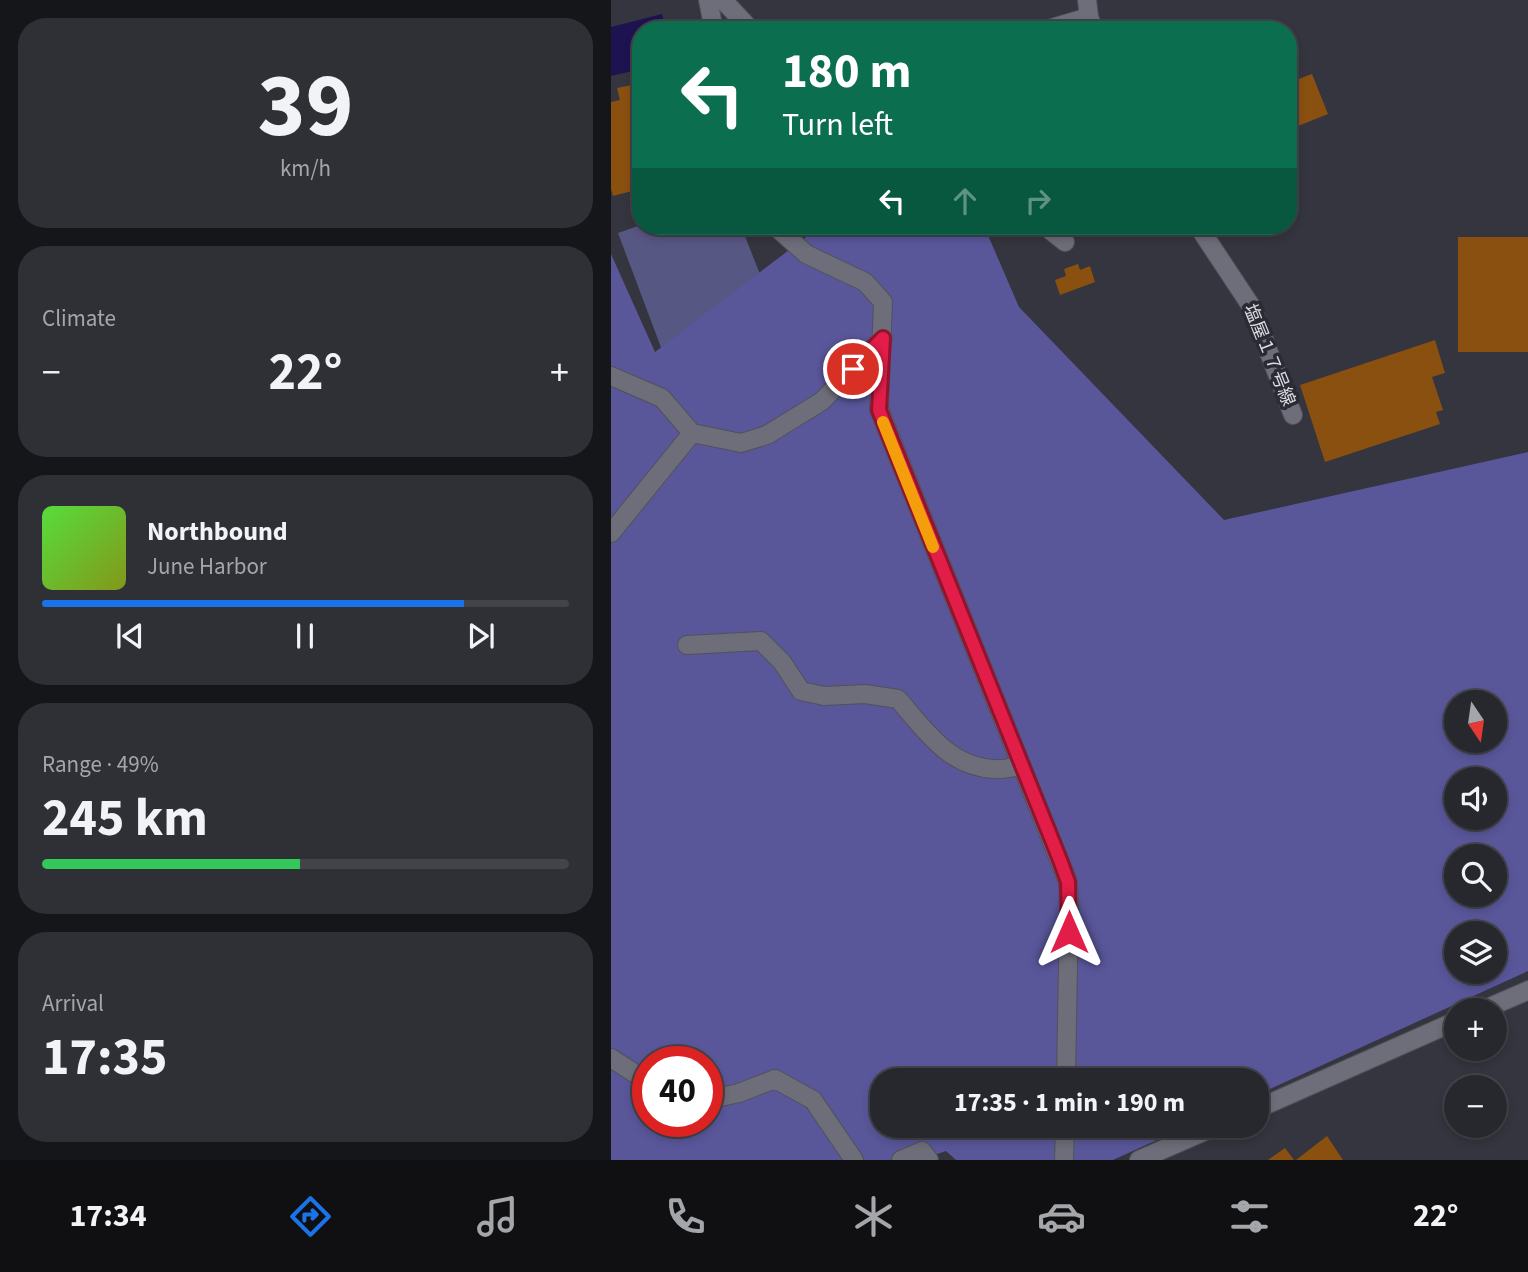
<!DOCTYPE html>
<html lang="en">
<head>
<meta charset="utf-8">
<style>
	body { margin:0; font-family:"Source Sans 3","Noto Sans JP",sans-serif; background:#2f3036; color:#f1f3f6; height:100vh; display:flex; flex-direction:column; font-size:26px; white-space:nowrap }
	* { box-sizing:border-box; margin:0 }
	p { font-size:23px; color:#a4a6aa }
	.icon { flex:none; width:38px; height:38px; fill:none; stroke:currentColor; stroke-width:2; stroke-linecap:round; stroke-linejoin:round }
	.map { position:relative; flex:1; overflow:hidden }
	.details { display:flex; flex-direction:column; gap:18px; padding:18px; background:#151619; width:611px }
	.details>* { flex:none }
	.top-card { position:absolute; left:21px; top:21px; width:665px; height:214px; border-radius:28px; box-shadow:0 4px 10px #0003,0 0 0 2px #43444a; background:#0b6e4f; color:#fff; overflow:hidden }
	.needle { width:46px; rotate:167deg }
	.tools { position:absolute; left:833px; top:690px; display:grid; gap:14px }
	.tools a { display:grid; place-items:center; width:63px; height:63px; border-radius:50%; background:#27282e; box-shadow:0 4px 10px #0003,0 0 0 2px #43444a; font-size:35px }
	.speed { position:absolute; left:21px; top:1046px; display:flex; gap:14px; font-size:35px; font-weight:700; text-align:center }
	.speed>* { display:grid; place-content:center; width:91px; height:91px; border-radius:50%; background:#27282e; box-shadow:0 4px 10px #0003,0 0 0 2px #43444a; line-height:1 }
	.speed .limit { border:10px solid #d22; background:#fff; color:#111 }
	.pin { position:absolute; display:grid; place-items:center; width:60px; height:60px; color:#fff; margin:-30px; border:4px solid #fff; border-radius:50%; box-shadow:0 2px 7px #0007 }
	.me { position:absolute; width:77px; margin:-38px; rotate:0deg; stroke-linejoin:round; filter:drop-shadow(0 0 5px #0008) }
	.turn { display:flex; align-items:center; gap:24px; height:147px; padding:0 35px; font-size:32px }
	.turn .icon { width:91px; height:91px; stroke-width:2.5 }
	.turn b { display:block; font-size:49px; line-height:60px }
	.lanes { display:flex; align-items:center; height:66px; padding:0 35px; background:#0003; justify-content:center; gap:35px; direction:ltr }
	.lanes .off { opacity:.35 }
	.big { font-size:52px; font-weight:700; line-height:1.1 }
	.details .card { flex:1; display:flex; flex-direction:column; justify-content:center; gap:10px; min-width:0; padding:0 24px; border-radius:28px; background:#2f3036 }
	.details .dial { align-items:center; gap:0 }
	.dial b { font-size:91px; line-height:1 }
	.song { display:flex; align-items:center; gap:21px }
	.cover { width:84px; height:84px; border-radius:10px; background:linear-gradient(135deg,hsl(110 70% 55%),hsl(70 70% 35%)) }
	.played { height:7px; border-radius:4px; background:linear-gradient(90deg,#1a73e8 80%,#43444a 80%) }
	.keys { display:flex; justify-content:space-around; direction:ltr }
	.heat { display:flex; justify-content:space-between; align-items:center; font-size:38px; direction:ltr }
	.charge { height:10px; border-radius:5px; background:linear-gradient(90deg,#34c759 49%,#43444a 0) }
	.trip { position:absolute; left:259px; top:1068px; width:399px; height:70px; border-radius:28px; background:#27282e; box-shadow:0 4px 10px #0003,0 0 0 2px #43444a; font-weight:700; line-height:70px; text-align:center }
	.menu { display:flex; height:112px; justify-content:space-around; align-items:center; background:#101012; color:#a4a6aa }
	.menu .icon { width:49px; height:49px }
	.menu .selected { color:#1a73e8 }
	.menu b { font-size:32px; color:#f1f3f6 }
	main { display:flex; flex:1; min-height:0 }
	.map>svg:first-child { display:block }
	.green { fill:#575783 }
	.forest { fill:#59579a; fill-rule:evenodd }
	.water { fill:#1e1351 }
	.building { fill:#8a5010 }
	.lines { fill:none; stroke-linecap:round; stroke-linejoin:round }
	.minor-casing { stroke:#51515a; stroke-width:20 }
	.minor { stroke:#6d6e79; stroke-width:18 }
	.route-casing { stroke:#92132f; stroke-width:18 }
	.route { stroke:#e11d48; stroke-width:12 }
	.slow { stroke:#f59e0b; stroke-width:12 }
	.labels { text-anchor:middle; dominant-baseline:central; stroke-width:7; stroke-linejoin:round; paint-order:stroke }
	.street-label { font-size:18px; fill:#dbdbe2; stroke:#2a2b34 }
</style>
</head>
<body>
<main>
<section class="details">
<div class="card dial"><b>39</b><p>km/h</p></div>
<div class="card"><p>Climate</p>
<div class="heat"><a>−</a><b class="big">22°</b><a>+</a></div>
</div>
<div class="card">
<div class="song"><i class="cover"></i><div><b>Northbound</b><p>June Harbor</p></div></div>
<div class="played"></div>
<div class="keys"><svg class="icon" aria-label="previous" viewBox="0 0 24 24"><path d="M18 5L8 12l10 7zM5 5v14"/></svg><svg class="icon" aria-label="pause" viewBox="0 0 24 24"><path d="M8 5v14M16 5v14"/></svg><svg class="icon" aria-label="next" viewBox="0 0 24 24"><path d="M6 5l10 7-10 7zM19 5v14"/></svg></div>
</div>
<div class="card"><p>Range · 49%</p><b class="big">245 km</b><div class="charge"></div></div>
<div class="card"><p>Arrival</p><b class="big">17:35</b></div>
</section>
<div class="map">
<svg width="918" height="1160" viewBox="0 0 918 1160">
	<rect width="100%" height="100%" fill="#34353e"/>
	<path class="green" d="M 30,225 L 130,226 L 163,310 L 51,350 L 7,233 Z"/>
	<path class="forest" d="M 286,226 L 373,226 L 408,307 L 613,520 L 917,452 L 917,971 L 646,1095 L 646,1080 L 271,1080 L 271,1125 L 579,1125 L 502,1160 L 345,1160 L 335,1151 L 309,1160 L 0,1160 L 0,254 L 44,352 L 203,231 ZM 845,702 L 884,702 L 884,740 L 845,740 ZM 845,779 L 884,779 L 884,817 L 845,817 ZM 845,856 L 884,856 L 884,894 L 845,894 ZM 845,933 L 884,933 L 884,971 L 845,971 ZM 37,1062 L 96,1062 L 96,1122 L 37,1122 Z"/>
	<path class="water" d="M 51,14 L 55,30 L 30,30 L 30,69 L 0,76 L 0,27 Z"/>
	<path class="building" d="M 701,74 L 717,114 L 677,130 L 677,83 Z
		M 30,83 L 30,210 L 25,207 L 21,191 L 2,196 L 0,189 L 0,102 L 9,100 L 6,88 Z
		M 847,237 L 918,237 L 918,352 L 847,352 Z
		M 467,264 L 469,270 L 479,266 L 484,282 L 449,295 L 444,280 L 455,276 L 453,269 Z
		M 824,340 L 834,373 L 821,377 L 832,410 L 825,412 L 829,424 L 714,462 L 689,385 Z
		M 716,1136 L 732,1160 L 685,1160 Z
		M 674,1148 L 683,1160 L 657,1160 Z"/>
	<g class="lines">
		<defs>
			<path id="minor" d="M 97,0 L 103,30
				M 112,0 L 140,30
				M 476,0 L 478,17 L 483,30
				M 434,30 L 478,17
				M 164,226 L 195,254 L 254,282 L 272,302 L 268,409 L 457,882 L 458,907 L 455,1080
				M 434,226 L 454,242
				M 587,226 L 640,306 L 682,415
				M 0,376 L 51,398 L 81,433 L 130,443 L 156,435 L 211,401 L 272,338
				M 0,533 L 81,433
				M 76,645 L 150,641 L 171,662 L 190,691 L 213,696 L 254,694 L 287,699 C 314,730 338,767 383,769 C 392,770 402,767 411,766
				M 872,1010 L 918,990
				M 0,1058 L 37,1082
				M 96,1100 L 128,1093 L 164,1079 L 202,1100 L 243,1160
				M 646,1109 L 845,1021
				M 290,1160 L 311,1151 L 318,1160
				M 453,1160 L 454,1125
				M 528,1160 L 608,1125"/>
		</defs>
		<use href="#minor" class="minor-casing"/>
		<use href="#minor" class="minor"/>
	</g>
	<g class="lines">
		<defs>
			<path id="route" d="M 242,369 L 272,338 L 268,410 L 449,860 L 457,882 L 458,932"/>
		</defs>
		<use href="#route" class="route-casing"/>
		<use href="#route" class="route"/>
		<path class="slow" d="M 272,422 L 322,547"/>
	</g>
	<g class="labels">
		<g class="street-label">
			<text transform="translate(658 355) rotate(68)">塩屋１７号線</text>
		</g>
	</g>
</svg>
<div class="tools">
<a><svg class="needle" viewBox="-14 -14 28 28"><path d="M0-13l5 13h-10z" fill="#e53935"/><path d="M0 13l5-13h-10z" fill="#a4a6aa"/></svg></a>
<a><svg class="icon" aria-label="sound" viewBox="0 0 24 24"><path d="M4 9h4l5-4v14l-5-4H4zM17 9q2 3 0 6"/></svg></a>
<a><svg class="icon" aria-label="search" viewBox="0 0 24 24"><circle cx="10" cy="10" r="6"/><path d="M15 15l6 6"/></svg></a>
<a><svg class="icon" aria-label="layers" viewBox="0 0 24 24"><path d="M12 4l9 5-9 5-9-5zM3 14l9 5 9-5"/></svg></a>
<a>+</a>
<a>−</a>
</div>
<div class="speed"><div class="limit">40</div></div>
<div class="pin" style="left:242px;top:369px;background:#d93025"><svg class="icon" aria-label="arrive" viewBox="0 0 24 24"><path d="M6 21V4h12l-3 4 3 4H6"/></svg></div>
<svg class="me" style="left:458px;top:932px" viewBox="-20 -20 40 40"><path d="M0-17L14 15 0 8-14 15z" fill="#e11d48" stroke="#fff" stroke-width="4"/></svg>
<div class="trip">17:35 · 1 min · 190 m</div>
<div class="top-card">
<div class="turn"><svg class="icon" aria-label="left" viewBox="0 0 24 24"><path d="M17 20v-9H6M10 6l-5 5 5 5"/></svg><div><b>180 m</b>Turn left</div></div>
<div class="lanes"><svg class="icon" aria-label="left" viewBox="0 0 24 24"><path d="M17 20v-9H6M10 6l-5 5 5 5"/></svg><svg class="icon off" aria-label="ahead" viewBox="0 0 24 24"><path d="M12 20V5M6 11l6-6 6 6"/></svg><svg class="icon off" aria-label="right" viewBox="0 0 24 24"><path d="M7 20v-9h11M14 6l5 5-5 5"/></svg></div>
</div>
</div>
</main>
<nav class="menu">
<b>17:34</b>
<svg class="icon selected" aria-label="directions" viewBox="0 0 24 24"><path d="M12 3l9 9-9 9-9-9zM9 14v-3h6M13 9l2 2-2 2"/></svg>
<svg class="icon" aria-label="music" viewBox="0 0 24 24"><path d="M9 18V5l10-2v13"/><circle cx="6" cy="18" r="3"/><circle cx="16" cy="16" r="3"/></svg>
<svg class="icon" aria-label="phone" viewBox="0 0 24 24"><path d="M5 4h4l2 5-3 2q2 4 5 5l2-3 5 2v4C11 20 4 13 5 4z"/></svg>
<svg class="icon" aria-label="climate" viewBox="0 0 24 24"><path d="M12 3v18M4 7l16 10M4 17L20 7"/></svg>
<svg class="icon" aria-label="car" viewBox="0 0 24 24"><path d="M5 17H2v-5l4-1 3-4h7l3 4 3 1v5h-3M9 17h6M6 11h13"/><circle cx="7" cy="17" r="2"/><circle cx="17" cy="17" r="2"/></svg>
<svg class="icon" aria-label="filters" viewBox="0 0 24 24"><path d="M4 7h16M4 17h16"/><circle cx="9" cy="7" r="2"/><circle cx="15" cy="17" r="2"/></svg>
<b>22°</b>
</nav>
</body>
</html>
